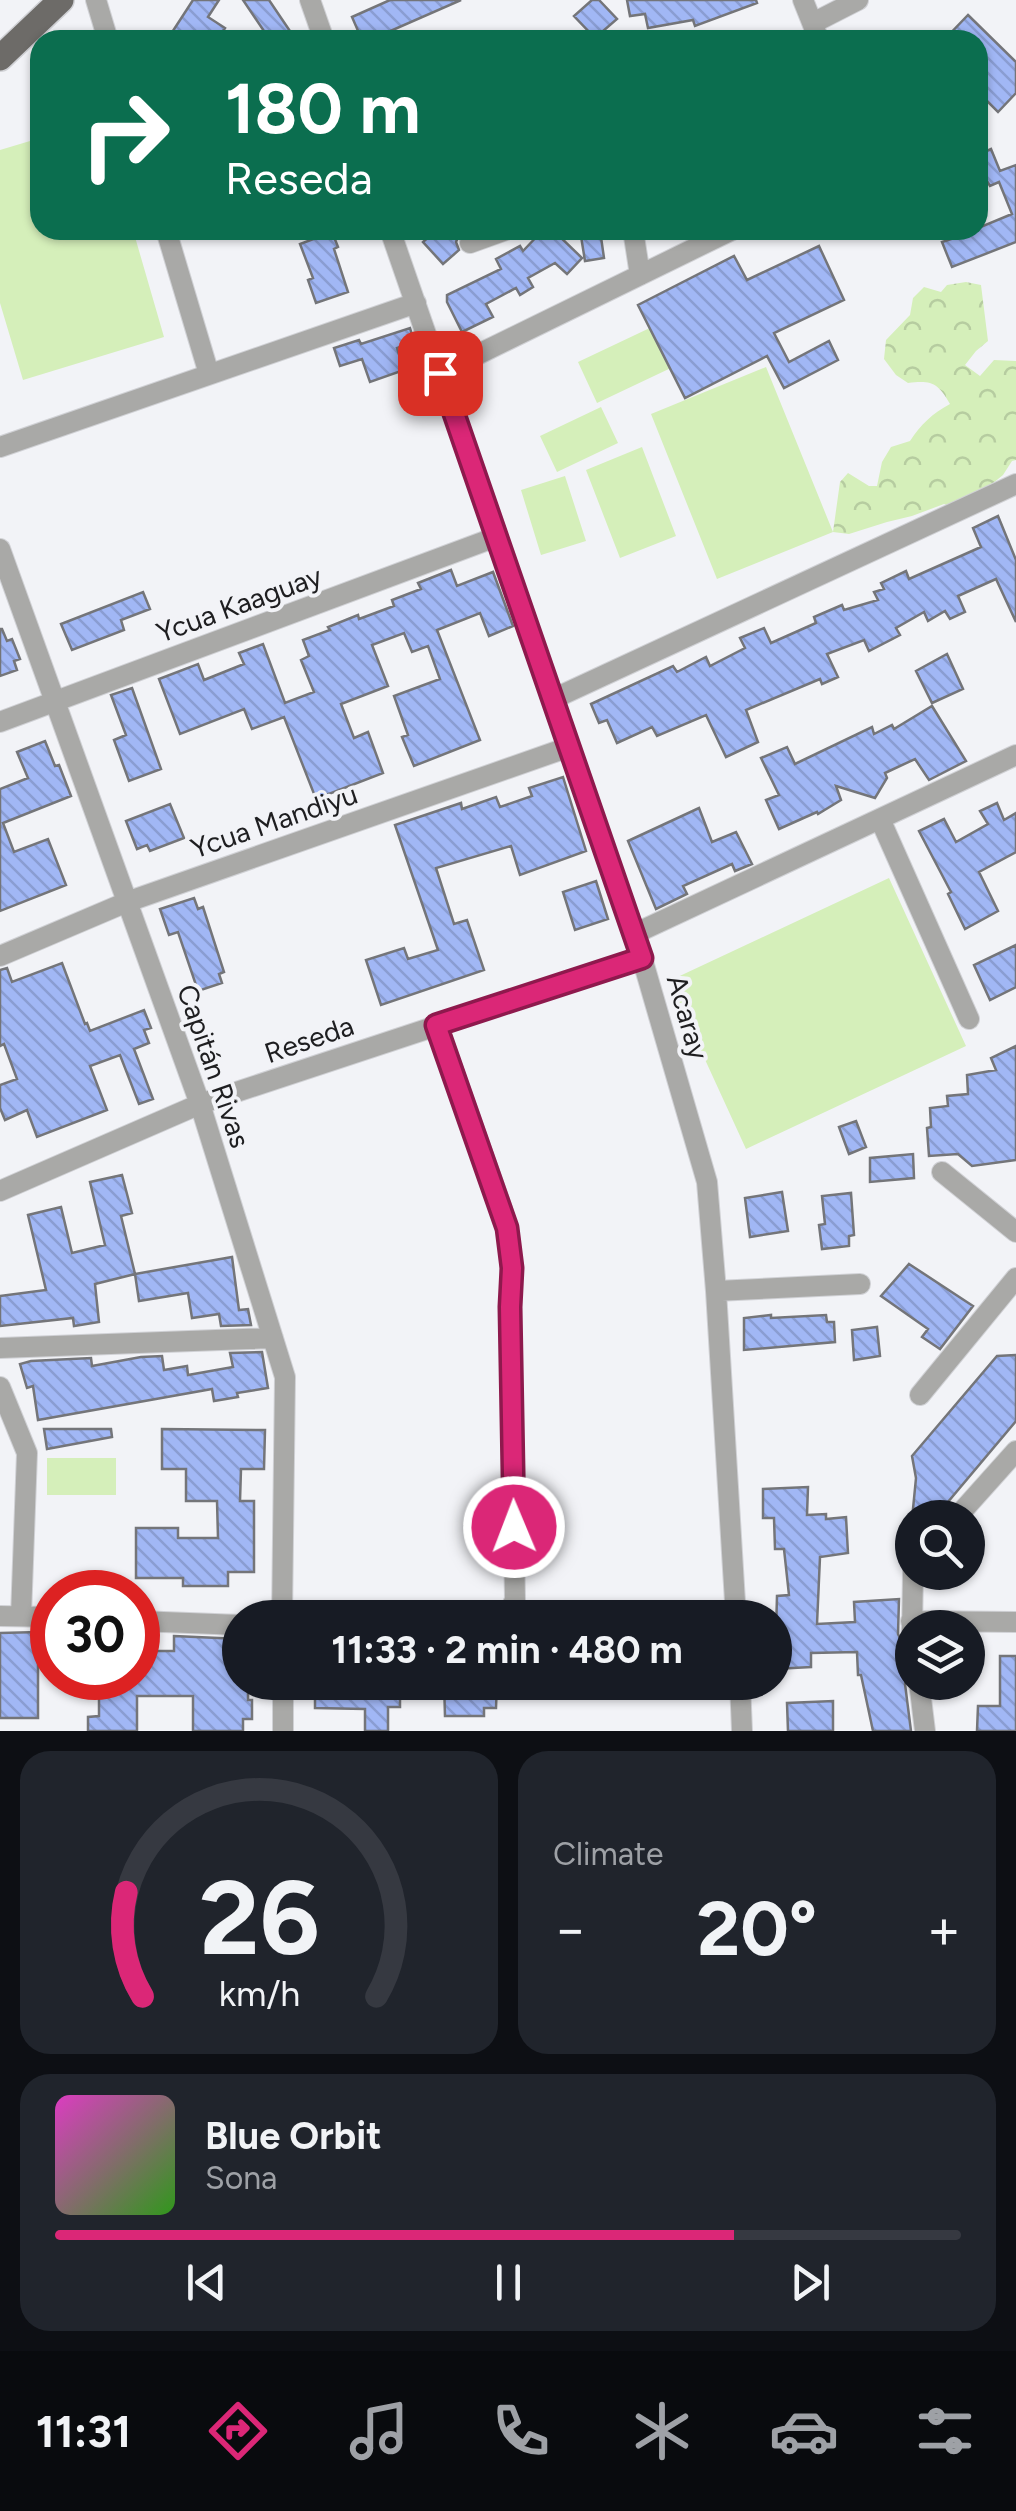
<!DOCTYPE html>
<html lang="en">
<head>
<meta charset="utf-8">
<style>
	body { margin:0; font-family:Figtree,sans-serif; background:#20242c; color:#f1f3f6; height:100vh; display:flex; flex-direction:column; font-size:38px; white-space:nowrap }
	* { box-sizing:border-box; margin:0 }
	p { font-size:32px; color:#9ea1a6 }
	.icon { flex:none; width:55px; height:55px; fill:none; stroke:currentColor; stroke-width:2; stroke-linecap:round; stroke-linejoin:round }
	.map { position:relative; height:1731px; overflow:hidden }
	.panel { display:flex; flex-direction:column; gap:20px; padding:20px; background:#0d0f14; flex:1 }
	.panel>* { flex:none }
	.guide { position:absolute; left:30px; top:30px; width:958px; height:210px; border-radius:30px; box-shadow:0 2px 8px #0004; background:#0b6e4f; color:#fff; overflow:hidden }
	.tools { position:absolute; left:895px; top:1500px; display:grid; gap:20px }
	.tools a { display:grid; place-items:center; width:90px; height:90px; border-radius:50%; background:#171b24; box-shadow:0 2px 8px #0004; font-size:50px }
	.speed { position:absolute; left:30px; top:1570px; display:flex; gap:20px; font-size:50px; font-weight:700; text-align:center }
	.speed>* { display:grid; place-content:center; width:130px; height:130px; border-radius:50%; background:#171b24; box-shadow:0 2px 8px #0004; line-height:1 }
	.speed .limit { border:15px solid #d22; background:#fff; color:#111 }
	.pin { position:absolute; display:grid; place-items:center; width:85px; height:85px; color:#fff; margin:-42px; border-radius:20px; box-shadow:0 5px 15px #0006 }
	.me { position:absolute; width:110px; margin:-55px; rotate:359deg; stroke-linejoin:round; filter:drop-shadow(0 0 8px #0008) }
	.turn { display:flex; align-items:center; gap:35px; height:210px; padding:0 30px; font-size:45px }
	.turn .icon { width:130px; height:130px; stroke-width:2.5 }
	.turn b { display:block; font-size:70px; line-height:85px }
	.big { font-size:75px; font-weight:700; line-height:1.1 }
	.panel .widget { flex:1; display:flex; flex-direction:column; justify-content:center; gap:15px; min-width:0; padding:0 35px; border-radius:30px; background:#20242c }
	.panel .dial { align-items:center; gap:0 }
	.dial svg { height:260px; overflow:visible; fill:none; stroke:#363941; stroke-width:7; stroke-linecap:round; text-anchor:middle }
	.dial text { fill:#f1f3f6; stroke:none }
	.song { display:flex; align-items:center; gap:30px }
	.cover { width:120px; height:120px; border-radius:15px; background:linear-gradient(135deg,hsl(310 70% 55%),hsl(110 70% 35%)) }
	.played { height:10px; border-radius:5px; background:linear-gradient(90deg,#db2777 75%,#363941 75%) }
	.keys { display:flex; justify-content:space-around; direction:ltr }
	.heat { display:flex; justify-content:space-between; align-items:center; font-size:55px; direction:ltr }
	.panel .tiles { flex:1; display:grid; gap:20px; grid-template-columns:1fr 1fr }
	.widget:last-child { grid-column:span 2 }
	.trip { position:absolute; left:222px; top:1600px; width:570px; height:100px; border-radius:50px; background:#171b24; box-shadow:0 2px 8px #0004; font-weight:700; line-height:100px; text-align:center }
	.tabs { display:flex; height:160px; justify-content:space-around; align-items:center; background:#090b0e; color:#9ea1a6 }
	.tabs .icon { width:70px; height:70px }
	.tabs .current { color:#db2777 }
	.tabs b { font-size:45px; color:#f1f3f6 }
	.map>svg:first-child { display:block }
	.forest { fill:url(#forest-crowns) }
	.pitch { fill:#d5efba }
	.building { fill:url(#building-back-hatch); stroke:#747579; stroke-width:2.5 }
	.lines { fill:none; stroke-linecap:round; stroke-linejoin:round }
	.minor-casing { stroke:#d0d1d5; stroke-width:22 }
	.major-casing { stroke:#d0d1d5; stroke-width:28 }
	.minor { stroke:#a9a9a7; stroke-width:20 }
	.major { stroke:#6d6b68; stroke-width:25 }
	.route-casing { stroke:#8e194d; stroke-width:25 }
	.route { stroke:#db2777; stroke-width:18 }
	.labels { text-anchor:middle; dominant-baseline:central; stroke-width:8; stroke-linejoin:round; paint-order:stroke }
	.street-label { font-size:28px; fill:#1e1e20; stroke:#f2f3f7 }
</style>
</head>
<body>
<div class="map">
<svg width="1016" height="1731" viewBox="0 0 1016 1731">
	<defs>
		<pattern id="forest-crowns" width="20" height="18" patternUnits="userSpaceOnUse" patternTransform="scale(2.5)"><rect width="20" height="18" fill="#d5efba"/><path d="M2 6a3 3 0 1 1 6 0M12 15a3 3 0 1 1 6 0" fill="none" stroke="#b6cca0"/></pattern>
		<pattern id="building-back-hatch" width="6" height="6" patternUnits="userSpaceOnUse" patternTransform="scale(2.5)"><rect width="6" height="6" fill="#a1b7f5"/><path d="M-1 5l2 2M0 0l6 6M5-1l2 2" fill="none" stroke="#8a9dd2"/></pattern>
	</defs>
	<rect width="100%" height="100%" fill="#f2f3f7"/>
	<path class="forest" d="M 966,282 L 981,285 L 988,341 L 976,351 L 965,365 L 980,376 L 994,360 L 1016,361 L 1016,460 L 1012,461 L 1003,475 L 960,510 L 944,504 L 912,516 L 887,522 L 849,534 L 833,532 L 840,482 L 848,473 L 869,486 L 877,486 L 882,462 L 891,447 L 910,441 C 921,424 932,414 950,404 C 938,383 932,380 908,383 L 896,375 L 884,359 L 886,340 L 910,315 L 913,298 L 924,287 L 941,292 L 947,285 Z"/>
	<path class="pitch" d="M 40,138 L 40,230 L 133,230 L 164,337 L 23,380 L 0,303 L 0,150 Z
		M 654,326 L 673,367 L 597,403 L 578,362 Z
		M 766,367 L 833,532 L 717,579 L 651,414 Z
		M 601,407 L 618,443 L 557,472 L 540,436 Z
		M 642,447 L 676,536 L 620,558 L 586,470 Z
		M 565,476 L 586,541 L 541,555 L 521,490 Z
		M 889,878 L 966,1046 L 746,1149 L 669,981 Z
		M 47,1458 L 116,1458 L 116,1495 L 47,1495 Z"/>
	<path class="building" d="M 193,0 L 219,0 L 208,17 L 225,28 L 217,40 L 167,40 Z
		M 243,0 L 269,0 L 296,40 L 270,40 Z
		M 390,0 L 461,0 L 370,40 L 362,40 L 352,17 Z
		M 592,0 L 599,0 L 617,19 L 595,38 L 574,16 Z
		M 627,0 L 756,0 L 757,3 L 695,26 L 693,20 L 648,28 L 645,14 L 630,16 Z
		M 968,15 L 1016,62 L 1016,93 L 998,112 L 978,92 L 978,40 L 944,40 Z
		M 991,149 L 1000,171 L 1016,165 L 1016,242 L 952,267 L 942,242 L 978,230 L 978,228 L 1012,214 L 999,182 L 990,186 L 987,181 L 978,185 L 978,155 Z
		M 436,230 L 452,230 L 458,237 L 456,242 L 459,250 L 443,264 L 423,242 Z
		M 580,230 L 600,230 L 604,258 L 585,261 Z
		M 542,231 L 548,238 L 554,231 L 582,258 L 567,274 L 555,263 L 528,278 L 533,287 L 520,295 L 516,288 L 486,304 L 493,317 L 462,332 L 447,302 L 447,295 L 501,269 L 496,259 L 520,246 L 523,251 Z
		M 332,232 L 338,247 L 334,249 L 348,292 L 316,303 L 308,280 L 313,278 L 300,244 Z
		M 819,246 L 844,300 L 774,333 L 789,362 L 829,341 L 838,360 L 784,388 L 767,356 L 685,398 L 638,305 L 734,256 L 747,280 Z
		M 410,328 L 414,342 L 397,348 L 404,370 L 370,382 L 362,359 L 340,366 L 334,348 L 359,340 L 361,344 Z
		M 998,516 L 1016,560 L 1016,622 L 996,579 L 958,596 L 965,612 L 950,619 L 945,611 L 928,621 L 924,612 L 896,628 L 900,635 L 869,651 L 864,640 L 827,654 L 838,677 L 822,684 L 820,679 L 746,710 L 758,742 L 726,757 L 706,715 L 657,736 L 652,727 L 617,743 L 607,720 L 599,723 L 591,704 L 673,666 L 677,672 L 706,657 L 710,666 L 745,648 L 740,638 L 764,628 L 771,643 L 816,623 L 814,617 L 842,605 L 844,610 L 878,600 L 874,592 L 884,589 L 881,583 L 906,571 L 909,579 L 981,547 L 973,528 Z
		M 451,570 L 457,586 L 493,572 L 513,626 L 489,636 L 480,613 L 437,630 L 480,740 L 414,766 L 402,737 L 408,735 L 394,696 L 440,679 L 428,646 L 412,652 L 404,633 L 372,645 L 388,686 L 341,704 L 354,738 L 368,732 L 383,773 L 316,799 L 284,717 L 252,729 L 244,709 L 180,734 L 159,679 L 198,664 L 204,680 L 244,664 L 239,653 L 263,644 L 285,703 L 314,692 L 301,660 L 309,656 L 303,640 L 330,630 L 328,627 L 358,615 L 359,619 L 394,606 L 392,600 L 421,589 L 418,583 Z
		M 143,592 L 150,609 L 121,620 L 124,630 L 72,650 L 61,624 Z
		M 0,629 L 2,629 L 7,641 L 12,639 L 20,659 L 14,661 L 17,670 L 0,676 Z
		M 947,654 L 963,689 L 932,703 L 916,671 Z
		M 132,688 L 161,769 L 129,781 L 114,740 L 126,735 L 111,695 Z
		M 932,706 L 966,761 L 929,780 L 915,759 L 885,773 L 887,778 L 875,798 L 836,786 L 841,800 L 818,814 L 817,812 L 779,829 L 766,800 L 779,795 L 761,758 L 787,747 L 795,764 L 872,727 L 874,734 L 892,725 L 894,729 Z
		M 45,741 L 55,766 L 59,765 L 71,796 L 3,823 L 14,852 L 48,839 L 66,885 L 0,911 L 0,789 L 28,778 L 17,752 Z
		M 563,777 L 586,851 L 520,875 L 511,846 L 436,868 L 454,924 L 467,920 L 484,970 L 381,1005 L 366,960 L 404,948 L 408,959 L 438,950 L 395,825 L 461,803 L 462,809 L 496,797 L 500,807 L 532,796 L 529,788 Z
		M 997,803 L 1004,820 L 1016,813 L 1016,852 L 979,872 L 998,911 L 965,929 L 948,894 L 951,892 L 919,831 L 944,819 L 956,842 L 988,824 L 980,811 Z
		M 170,804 L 184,838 L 150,851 L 147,845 L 137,849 L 126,821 Z
		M 699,808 L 712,842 L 736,832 L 752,864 L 735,871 L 732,864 L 683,886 L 687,894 L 656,909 L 628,841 Z
		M 596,881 L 608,919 L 575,930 L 563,892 Z
		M 194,898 L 198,909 L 203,907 L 224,972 L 219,974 L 222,983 L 198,991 L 178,932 L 169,935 L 160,909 Z
		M 1016,945 L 1016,987 L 990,1000 L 974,965 Z
		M 62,963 L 85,1024 L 87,1023 L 90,1031 L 144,1010 L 151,1028 L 144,1030 L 149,1043 L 134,1049 L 153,1099 L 139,1104 L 120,1055 L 90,1066 L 107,1110 L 37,1137 L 27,1110 L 5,1120 L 0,1108 L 0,1085 L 17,1079 L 4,1044 L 0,1046 L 0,970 L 7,968 L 12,982 Z
		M 1016,1046 L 1016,1160 L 972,1166 L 958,1154 L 929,1156 L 927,1128 L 931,1127 L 930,1108 L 948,1106 L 947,1096 L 968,1094 L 967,1075 L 996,1070 L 991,1058 Z
		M 856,1121 L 866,1147 L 849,1154 L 839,1127 Z
		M 913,1154 L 914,1178 L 870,1182 L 870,1158 Z
		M 122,1175 L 132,1213 L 121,1216 L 135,1274 L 95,1284 L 99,1322 L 74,1326 L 73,1318 L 0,1326 L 0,1296 L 46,1290 L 28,1215 L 61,1207 L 72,1253 L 105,1245 L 90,1182 Z
		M 782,1192 L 788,1231 L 750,1237 L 745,1198 Z
		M 851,1193 L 854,1235 L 849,1236 L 849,1246 L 822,1249 L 819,1225 L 825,1224 L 822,1196 Z
		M 232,1257 L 239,1310 L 248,1309 L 251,1325 L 221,1326 L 219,1314 L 192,1318 L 188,1293 L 139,1301 L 135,1274 Z
		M 909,1264 L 973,1306 L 940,1349 L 922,1337 L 928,1329 L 881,1296 Z
		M 771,1315 L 771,1318 L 826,1315 L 827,1322 L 834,1322 L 835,1342 L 744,1350 L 744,1318 Z
		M 877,1327 L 880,1356 L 854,1360 L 852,1330 Z
		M 262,1352 L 268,1388 L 237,1393 L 238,1397 L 214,1401 L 212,1389 L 38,1420 L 33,1386 L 27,1388 L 20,1364 L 31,1361 L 91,1358 L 92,1366 L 141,1357 L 162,1356 L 164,1370 L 187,1366 L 188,1375 L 233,1367 L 230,1353 Z
		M 1016,1355 L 1016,1421 L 942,1509 L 913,1509 L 916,1478 L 912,1456 L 997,1356 Z
		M 44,1429 L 111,1429 L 112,1437 L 47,1449 Z
		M 162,1429 L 265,1430 L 264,1469 L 241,1469 L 240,1501 L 254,1501 L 254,1572 L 228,1572 L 228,1586 L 183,1586 L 183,1578 L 136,1578 L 136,1528 L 178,1528 L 178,1538 L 218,1538 L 217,1501 L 186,1501 L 186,1469 L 162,1469 Z
		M 808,1487 L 807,1515 L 826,1514 L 826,1519 L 846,1517 L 848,1553 L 820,1557 L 817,1624 L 855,1622 L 854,1602 L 899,1599 L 898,1634 L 901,1640 L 908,1648 L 909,1673 L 905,1684 L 911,1731 L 873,1731 L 861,1675 L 858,1675 L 857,1652 L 811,1653 L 811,1667 L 775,1669 L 777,1596 L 789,1595 L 784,1549 L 775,1549 L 774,1518 L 763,1518 L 763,1489 Z
		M 38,1632 L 38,1718 L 0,1718 L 0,1633 Z
		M 174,1636 L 240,1639 L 240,1682 L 248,1682 L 248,1700 L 252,1700 L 252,1719 L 243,1719 L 243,1731 L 193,1731 L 193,1696 L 137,1696 L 137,1731 L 88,1731 L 88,1717 L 99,1716 L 99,1678 L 138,1678 L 138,1651 L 174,1651 Z
		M 1000,1656 L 1016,1656 L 1016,1731 L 977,1731 L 978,1706 L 1000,1706 Z
		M 315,1682 L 361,1682 L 361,1686 L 400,1688 L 400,1707 L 388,1707 L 388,1731 L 365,1731 L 365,1709 L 315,1708 Z
		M 444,1682 L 497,1682 L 496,1708 L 484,1708 L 484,1716 L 445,1716 Z
		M 833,1701 L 833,1731 L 788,1731 L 787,1703 Z"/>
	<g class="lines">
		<defs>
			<path id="minor" d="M 96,0 L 108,40
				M 310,0 L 324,40
				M 803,0 L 819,40
				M 813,23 L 858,0
				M 166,230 L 209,374
				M 390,230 L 642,958 L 707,1182 L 716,1291 L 736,1618
				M 633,230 L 640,275
				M 470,243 L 506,230
				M 440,373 L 732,230
				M 0,447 L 416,303
				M 0,549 L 200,1104 L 285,1377 L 282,1618
				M 553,699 L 1016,484
				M 0,722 L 496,537
				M 880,819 L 969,1019
				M 634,934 L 1016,755
				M 0,956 L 127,902 L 569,747
				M 437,1025 L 502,1209 C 511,1242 512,1273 510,1307 L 515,1600 L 509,1612 L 499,1618
				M 942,1172 L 1016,1232
				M 0,1191 L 200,1104 L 642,958
				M 716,1291 L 860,1284
				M 0,1348 L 273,1338
				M 0,1387 L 27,1453 L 21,1616
				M 920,1395 L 1016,1278
				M 956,1518 L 1016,1451
				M 0,1616 L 52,1617
				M 138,1621 L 240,1625
				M 911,1621 L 1016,1622
				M 912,1633 L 913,1572
				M 283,1682 L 283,1731
				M 740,1682 L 742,1731
				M 919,1682 L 925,1731"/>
			<path id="major" d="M 0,58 L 61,0"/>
		</defs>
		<use href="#minor" class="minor-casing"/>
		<use href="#major" class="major-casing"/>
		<use href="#minor" class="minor"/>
		<use href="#major" class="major"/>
	</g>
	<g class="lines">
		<defs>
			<path id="route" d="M 440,373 L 642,958 L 436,1025 L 507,1228 L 512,1268 L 510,1307 L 514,1527"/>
		</defs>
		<use href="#route" class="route-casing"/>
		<use href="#route" class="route"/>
	</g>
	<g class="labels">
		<g class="street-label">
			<text transform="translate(239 604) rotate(-20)">Ycua Kaaguay</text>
			<text transform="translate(274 821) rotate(-19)">Ycua Mandiyu</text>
			<text transform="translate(688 1017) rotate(74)">Acaray</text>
			<text transform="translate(309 1039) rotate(-19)">Reseda</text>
			<text transform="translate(214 1066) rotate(71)">Capitán Rivas</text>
		</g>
	</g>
</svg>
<div class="tools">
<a><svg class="icon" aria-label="search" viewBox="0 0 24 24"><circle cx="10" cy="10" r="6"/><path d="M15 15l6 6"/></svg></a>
<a><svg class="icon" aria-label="layers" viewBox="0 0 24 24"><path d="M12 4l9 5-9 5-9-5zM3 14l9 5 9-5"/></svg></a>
</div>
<div class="speed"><div class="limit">30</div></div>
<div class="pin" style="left:440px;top:373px;background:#d93025"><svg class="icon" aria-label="arrive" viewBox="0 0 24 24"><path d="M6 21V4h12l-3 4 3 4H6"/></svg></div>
<svg class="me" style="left:514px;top:1527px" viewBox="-20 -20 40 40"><circle r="17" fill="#db2777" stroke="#fff" stroke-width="3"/><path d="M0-11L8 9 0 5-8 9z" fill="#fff"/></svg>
<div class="trip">11:33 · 2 min · 480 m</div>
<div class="guide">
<div class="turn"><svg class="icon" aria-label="right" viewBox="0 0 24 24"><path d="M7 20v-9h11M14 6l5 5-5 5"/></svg><div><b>180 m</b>Reseda</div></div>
</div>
</div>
<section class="panel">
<div class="tiles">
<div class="widget dial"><svg viewBox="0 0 100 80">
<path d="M14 69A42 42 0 1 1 86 69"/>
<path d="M14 69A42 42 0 0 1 9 37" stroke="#db2777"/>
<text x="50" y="56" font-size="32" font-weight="700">26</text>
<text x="50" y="72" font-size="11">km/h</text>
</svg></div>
<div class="widget"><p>Climate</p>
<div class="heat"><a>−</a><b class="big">20°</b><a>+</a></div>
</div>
<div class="widget">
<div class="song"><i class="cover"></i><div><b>Blue Orbit</b><p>Sona</p></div></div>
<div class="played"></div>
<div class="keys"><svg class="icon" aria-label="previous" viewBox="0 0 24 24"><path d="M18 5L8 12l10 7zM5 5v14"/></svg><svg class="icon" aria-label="pause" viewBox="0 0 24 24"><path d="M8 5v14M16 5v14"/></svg><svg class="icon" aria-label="next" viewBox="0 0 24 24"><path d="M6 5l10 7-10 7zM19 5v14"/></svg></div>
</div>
</div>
</section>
<nav class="tabs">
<b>11:31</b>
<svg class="icon current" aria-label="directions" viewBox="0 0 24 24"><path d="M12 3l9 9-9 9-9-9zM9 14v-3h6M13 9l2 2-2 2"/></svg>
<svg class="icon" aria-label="music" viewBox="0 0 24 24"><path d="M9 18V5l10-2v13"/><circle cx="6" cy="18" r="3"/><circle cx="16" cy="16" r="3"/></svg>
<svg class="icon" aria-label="phone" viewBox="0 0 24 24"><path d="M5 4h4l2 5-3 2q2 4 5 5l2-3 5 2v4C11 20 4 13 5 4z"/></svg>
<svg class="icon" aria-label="climate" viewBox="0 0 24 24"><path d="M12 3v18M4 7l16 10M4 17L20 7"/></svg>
<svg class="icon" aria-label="car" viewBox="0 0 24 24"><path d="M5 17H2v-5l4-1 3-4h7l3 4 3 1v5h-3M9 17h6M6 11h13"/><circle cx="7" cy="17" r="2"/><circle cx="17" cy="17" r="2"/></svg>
<svg class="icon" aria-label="filters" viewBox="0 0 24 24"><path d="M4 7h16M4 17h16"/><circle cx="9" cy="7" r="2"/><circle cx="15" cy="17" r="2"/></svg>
</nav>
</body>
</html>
